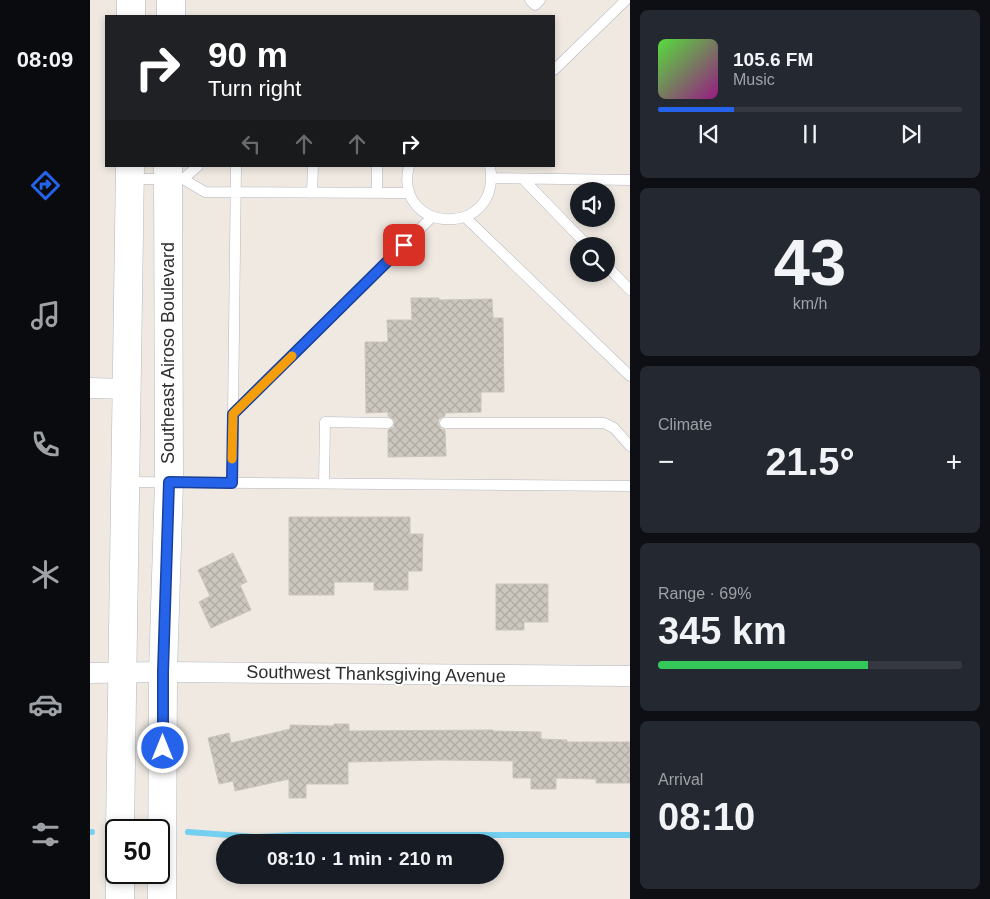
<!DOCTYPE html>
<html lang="en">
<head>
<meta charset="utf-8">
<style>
	body { margin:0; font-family:Arial,sans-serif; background:#242831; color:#f1f3f6; height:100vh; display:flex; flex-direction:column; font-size:19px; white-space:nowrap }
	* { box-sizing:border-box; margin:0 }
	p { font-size:16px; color:#9ea1a6 }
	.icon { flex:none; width:28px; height:28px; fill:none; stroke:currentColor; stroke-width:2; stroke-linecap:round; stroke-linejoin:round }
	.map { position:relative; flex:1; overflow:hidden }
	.panel { display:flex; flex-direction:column; gap:10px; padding:10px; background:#0d0f14; width:360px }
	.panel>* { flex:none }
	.top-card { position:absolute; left:15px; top:15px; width:450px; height:152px; border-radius:0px; box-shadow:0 2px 8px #0003; background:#202124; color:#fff; overflow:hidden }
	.controls { position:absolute; left:480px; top:182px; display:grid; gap:10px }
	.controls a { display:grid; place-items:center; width:45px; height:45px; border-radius:50%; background:#171b24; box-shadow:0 2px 8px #0003; font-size:25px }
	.speed { position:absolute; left:15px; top:819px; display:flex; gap:10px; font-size:25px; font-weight:700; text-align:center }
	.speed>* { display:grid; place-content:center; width:65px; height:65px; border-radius:50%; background:#171b24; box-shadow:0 2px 8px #0003; line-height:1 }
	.speed .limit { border:2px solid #111; border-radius:8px; background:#fff; color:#111 }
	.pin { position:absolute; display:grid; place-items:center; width:42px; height:42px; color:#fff; margin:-21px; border-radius:10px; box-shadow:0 2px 8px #0006 }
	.me { position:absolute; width:55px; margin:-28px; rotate:0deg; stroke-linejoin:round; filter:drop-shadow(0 0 4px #0008) }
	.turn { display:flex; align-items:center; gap:18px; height:105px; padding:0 20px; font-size:22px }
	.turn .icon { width:65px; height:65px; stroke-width:2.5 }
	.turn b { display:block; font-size:35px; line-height:42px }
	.lanes { display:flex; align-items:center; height:48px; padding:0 20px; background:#0003; justify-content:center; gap:25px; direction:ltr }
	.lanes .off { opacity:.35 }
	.big { font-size:38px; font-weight:700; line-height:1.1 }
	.panel .card { flex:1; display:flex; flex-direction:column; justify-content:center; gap:8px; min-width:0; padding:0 18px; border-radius:8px; background:#242831 }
	.panel .dial { align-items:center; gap:0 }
	.dial b { font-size:65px; line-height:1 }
	.song { display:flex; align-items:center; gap:15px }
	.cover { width:60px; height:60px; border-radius:8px; background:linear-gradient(135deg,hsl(110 70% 55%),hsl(310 70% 35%)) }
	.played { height:5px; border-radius:2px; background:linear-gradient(90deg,#2563eb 25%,#363941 25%) }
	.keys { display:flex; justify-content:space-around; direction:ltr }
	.heat { display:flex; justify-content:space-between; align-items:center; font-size:28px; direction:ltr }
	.charge { height:8px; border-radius:4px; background:linear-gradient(90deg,#34c759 69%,#363941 0) }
	.trip { position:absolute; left:126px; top:834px; width:288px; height:50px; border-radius:25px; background:#171b24; box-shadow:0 2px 8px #0003; font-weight:700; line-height:50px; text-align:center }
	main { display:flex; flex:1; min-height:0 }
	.tab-bar { display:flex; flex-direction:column; width:90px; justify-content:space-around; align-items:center; background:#090b0e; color:#9ea1a6 }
	.tab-bar .icon { width:35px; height:35px }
	.tab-bar .selected { color:#2563eb }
	.tab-bar b { font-size:22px; color:#f1f3f6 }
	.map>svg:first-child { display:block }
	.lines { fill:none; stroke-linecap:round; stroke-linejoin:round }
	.stream { stroke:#75cff0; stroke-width:6 }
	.building { fill:url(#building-cross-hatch); stroke:#cbc5ba }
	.lane-casing { stroke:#b4b7c1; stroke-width:11 }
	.street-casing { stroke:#b4b7c1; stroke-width:21 }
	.secondary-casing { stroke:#b4b7c1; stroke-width:29 }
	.lane { stroke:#fff; stroke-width:10 }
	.street { stroke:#fff; stroke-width:20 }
	.secondary { stroke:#fff; stroke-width:28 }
	.route-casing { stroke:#184099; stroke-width:12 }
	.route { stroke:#2563eb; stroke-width:9 }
	.slow { stroke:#f59e0b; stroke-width:9 }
	.labels { text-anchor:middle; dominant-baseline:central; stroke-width:4; stroke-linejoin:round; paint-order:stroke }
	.street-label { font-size:18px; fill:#2e2e2e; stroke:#fff }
</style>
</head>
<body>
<main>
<nav class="tab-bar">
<b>08:09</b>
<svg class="icon selected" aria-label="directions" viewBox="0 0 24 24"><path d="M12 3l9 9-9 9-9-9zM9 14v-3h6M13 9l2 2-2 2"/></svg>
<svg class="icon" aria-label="music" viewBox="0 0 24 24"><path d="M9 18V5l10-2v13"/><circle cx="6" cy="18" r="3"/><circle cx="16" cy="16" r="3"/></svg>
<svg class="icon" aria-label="phone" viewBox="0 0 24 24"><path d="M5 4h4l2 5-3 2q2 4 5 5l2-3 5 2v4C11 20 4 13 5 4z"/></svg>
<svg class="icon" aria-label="climate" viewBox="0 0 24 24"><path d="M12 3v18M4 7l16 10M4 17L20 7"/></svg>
<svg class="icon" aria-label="car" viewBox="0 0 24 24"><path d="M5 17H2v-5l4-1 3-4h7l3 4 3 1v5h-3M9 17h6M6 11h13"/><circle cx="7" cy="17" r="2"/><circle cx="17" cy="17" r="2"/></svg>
<svg class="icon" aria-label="filters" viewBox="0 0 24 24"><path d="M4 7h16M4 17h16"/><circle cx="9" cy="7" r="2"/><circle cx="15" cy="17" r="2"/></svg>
</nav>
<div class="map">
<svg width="540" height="899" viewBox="0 0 540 899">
	<defs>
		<pattern id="building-cross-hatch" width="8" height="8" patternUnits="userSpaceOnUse" patternTransform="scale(1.25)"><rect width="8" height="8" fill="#cbc7bf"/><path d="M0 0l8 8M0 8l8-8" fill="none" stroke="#afaba4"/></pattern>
	</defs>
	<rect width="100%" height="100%" fill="#efe9e1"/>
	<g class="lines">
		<path class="stream" d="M 0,832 L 2,832
			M 98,832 L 166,837 L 206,835 L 540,835"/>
	</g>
	<path class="building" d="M 321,298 L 349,298 L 349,300 L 402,299 L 403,318 L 413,318 L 414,392 L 391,392 L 391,412 L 355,413 L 355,416 L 349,419 L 348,423 L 351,429 L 355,430 L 356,456 L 298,457 L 298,430 L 304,427 L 304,420 L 298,416 L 298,412 L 276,413 L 275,342 L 298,342 L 297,320 L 322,320 Z
		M 199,517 L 320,517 L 320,534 L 333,534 L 332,571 L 318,571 L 318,590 L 284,590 L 284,582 L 244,582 L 244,595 L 199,595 Z
		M 143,553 L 157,582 L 150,585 L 161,610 L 121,628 L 109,602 L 120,596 L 108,570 Z
		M 406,584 L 458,584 L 458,622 L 434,622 L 434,630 L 406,630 Z
		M 244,724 L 259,724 L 259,731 L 403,730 L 403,731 L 451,732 L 451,739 L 477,740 L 477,742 L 540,742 L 540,783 L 506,783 L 506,779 L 466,778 L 466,789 L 441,789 L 441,778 L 423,778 L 423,761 L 349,760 L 258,762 L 258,784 L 216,784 L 216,798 L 199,798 L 199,779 L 145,791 L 143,781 L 129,784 L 118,738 L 139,733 L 141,743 L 200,729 L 200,725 L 244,726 Z"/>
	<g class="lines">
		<defs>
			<path id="lane" d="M 440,0 L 445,5 L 450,0
				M 464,70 L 536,0
				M 287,166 L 287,193
				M 319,166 C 302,235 413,239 400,166
				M 402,178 L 540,180
				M 41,179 L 93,179 L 115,192 L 319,193
				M 93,179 L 108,166
				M 433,179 L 498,246
				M 222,193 L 223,166
				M 375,217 L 540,376
				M 516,265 L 540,290
				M 143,414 L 146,166
				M 355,423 L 514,423 L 524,428 L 540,446
				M 36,482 L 540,486
				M 142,483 L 143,414 L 342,217
				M 234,483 L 235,422 L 298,423"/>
			<path id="street" d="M 0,388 L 37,389
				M 0,673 L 73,672 L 540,676"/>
			<path id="secondary" d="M 41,16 L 41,0
				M 81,16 L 81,0
				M 30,830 L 40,166
				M 30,899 L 30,872
				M 72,899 L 73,672 L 79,482 L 78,166"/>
		</defs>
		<use href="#lane" class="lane-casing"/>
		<use href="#street" class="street-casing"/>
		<use href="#secondary" class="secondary-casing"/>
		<use href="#lane" class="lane"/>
		<use href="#street" class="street"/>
		<use href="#secondary" class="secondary"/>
	</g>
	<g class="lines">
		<defs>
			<path id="route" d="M 73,748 L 73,672 L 79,482 L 142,483 L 143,414 L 314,245"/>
		</defs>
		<use href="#route" class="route-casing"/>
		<use href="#route" class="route"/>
		<path class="slow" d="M 142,459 L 143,414 L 202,356"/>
	</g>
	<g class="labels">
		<g class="street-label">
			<text transform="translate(78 353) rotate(-90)">Southeast Airoso Boulevard</text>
			<text transform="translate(286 674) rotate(1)">Southwest Thanksgiving Avenue</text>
		</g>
	</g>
</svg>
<div class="controls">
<a><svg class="icon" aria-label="sound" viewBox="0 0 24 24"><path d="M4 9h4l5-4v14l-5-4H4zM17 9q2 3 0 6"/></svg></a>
<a><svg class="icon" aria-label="search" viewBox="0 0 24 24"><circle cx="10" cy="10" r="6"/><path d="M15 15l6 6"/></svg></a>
</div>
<div class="speed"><div class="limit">50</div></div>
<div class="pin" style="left:314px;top:245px;background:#d93025"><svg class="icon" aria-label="arrive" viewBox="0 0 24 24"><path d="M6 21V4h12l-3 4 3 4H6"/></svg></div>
<svg class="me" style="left:73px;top:748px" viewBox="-20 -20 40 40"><circle r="17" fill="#2563eb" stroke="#fff" stroke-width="3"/><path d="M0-11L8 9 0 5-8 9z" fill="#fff"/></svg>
<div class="trip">08:10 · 1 min · 210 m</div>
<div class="top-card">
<div class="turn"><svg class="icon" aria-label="right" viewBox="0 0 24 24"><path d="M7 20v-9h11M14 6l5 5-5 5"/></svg><div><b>90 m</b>Turn right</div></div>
<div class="lanes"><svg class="icon off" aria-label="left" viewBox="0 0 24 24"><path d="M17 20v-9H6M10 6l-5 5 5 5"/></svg><svg class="icon off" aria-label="ahead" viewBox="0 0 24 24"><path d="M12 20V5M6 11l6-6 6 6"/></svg><svg class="icon off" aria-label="ahead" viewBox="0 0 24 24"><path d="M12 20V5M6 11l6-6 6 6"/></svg><svg class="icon" aria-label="right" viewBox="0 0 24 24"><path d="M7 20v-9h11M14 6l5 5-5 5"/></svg></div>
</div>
</div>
<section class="panel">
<div class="card">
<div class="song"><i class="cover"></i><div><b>105.6 FM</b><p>Music</p></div></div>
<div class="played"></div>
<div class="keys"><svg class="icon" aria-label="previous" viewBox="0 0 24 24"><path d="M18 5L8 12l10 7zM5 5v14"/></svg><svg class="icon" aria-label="pause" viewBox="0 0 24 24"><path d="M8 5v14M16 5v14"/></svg><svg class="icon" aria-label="next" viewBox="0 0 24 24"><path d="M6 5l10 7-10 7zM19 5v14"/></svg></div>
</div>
<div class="card dial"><b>43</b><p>km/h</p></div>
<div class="card"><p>Climate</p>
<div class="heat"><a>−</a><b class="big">21.5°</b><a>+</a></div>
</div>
<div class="card"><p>Range · 69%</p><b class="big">345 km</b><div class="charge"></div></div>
<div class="card"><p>Arrival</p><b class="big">08:10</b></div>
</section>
</main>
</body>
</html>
